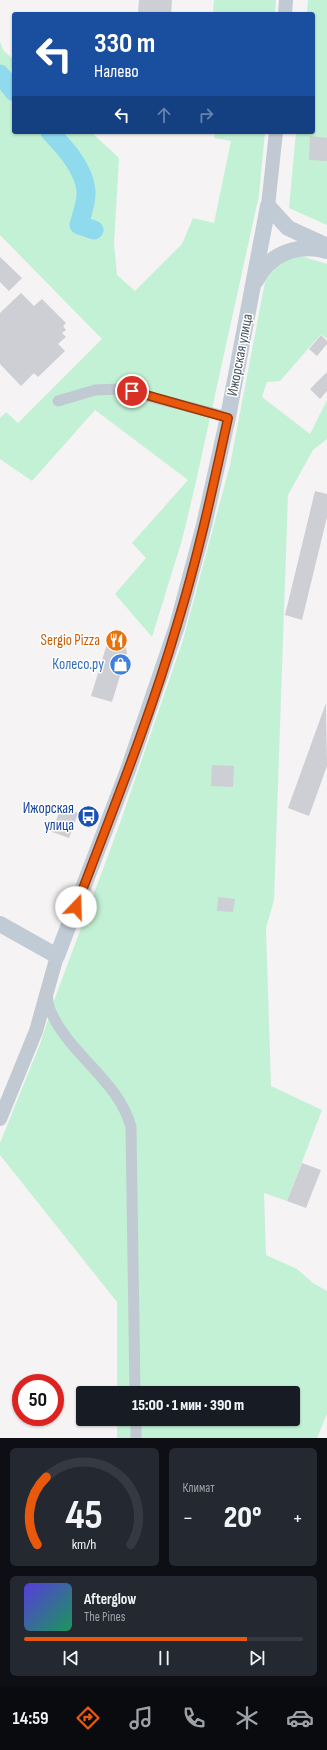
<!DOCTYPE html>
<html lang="ru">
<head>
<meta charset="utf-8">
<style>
	body { margin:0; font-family:"Sofia Sans Condensed",sans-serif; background:#242831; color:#f1f3f6; height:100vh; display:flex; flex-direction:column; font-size:15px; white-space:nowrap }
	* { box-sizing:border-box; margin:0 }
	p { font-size:13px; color:#9ea1a6 }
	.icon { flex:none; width:22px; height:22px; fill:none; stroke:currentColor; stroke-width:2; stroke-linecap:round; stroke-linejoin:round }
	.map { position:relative; height:1438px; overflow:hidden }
	.sheet { display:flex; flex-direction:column; gap:10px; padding:10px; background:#0d0f14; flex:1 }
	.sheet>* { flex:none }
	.guide { position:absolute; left:12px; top:12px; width:303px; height:122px; border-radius:4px; box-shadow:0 1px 3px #0004; background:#1a4fa0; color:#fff; overflow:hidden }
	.speed { position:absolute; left:12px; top:1374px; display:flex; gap:8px; font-size:20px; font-weight:700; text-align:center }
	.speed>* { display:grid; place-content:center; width:52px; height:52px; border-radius:50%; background:#171b24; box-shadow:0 1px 3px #0004; line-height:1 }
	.speed .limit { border:6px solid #d22; background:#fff; color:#111 }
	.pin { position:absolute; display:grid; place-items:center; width:34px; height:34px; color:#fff; margin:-17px; border:2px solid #fff; border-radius:50%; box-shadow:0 1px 4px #0007 }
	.me { position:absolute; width:44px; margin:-22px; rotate:21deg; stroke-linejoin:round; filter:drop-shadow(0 0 3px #0008) }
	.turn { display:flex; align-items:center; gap:14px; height:84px; padding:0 16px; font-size:18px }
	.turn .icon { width:52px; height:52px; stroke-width:2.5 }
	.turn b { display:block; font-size:28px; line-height:34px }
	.lanes { display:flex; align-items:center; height:38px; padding:0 16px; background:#0003; justify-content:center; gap:20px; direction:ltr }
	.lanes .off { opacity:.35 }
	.big { font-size:30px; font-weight:800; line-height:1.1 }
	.sheet .widget { flex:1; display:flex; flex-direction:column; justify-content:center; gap:6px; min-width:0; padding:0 14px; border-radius:6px; background:#242831 }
	.sheet .dial { align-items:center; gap:0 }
	.dial svg { height:104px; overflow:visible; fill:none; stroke:#363941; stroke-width:7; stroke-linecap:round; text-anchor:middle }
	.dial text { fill:#f1f3f6; stroke:none }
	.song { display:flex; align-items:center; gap:12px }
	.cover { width:48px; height:48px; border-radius:6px; background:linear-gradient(135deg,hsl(250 70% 55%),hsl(150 70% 35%)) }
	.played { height:4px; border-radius:2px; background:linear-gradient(90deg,#ea580c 80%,#363941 80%) }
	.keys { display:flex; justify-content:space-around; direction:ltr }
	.heat { display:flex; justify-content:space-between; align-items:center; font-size:22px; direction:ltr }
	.sheet .tiles { flex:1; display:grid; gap:10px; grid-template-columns:1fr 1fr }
	.widget:last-child { grid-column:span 2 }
	.trip { position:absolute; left:76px; top:1386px; width:224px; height:40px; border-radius:4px; background:#171b24; box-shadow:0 1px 3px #0004; font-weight:800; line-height:40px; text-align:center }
	.dock { display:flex; height:64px; justify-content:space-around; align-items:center; background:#090b0e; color:#9ea1a6 }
	.dock .icon { width:28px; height:28px }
	.dock .current { color:#ea580c }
	.dock b { font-size:18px; color:#f1f3f6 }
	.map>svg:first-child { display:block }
	.green { fill:#c3f1d5 }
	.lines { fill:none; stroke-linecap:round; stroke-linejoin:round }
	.river { stroke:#90daee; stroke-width:19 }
	.building { fill:#cdcfd5 }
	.minor { stroke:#c1cad2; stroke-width:11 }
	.tertiary { stroke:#c1cad2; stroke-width:14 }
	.secondary { stroke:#c1cbd6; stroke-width:16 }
	.route-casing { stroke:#983908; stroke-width:10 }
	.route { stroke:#ea580c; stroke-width:7 }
	.labels { text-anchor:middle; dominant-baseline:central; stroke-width:3; stroke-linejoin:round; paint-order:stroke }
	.street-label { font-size:15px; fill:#4a5661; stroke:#fff }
	.food-label { font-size:15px; fill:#c56008; stroke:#fff; text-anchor:end }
	.shop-label { font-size:15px; fill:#366cbe; stroke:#fff; text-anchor:end }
	.transit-label { font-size:15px; fill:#164399; stroke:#fff; text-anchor:end }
</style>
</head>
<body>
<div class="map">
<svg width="327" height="1438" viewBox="0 0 327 1438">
	<rect width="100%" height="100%" fill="#f5f3f3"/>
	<path class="green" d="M 214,0 L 276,0 L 275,14 L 213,14 Z
		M 308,0 L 327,0 L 327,225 L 289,208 L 296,132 L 313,132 L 313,14 L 307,14 Z
		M 0,41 L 3,50 L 14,60 L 14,132 L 91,132 L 119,158 L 114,244 L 117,275 L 135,291 L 182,244 L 193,218 L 214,223 L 231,141 L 214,138 L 215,132 L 265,132 L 259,195 L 195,486 L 182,540 L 152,637 L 115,594 L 146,558 L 132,543 L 188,480 L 95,410 L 32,481 L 0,459 L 0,418 L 6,412 L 18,423 L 102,339 L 0,235 Z
		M 301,256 L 327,264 L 327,339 L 321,334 L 280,381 L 267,382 L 262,397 L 310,434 L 327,400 L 327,439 L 313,450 L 288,495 L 274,900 L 266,928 L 271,1086 L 322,1110 L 287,1201 L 264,1193 L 266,1255 L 297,1269 L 313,1283 L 327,1291 L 327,1414 L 317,1438 L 117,1438 L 117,1419 L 293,1419 L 293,1393 L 117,1393 L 117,1302 L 0,1155 L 0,1143 L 40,1044 L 55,998 L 119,826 L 183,640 L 230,465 L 265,282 L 274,264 Z"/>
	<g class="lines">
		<path class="river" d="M 0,74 L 14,92
			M 50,132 C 65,148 84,168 86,191 C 87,201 82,214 79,225 L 94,230"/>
	</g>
	<path class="building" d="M 139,0 L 172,0 L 171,14 L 138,14 Z
		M 310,136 L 327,138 L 327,161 L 309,160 Z
		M 0,257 L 22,278 L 9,291 L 0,282 Z
		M 21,293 L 34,306 L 42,299 L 66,323 L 63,326 L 66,330 L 62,333 L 66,337 L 58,344 L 65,351 L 38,377 L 34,373 L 21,386 L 0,364 L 0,313 Z
		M 321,335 L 327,341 L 327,344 L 317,356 L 309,349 Z
		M 327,372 L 327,391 L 320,399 L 310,389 Z
		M 315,491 L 327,494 L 327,517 L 302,620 L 285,615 Z
		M 111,631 L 122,636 L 125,641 L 127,653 L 112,702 L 91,696 Z
		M 326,703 L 327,766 L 309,816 L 288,808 Z
		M 212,765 L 234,766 L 233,787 L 211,786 Z
		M 61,807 L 78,813 L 69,838 L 52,832 Z
		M 218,897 L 235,899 L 233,912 L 217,911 Z
		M 302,1163 L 321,1170 L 306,1208 L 287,1201 Z"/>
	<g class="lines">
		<path class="minor" d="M 58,401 L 95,390 L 119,389 L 228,417
			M 47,994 C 48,1000 48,1007 51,1012 C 69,1054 119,1081 131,1127 L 135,1393
			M 136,1419 L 136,1438"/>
		<path class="tertiary" d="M 285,14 L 286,0
			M 268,206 L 276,132
			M 0,1119 L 36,1031 L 57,956"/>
		<path class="secondary" d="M 268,206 L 288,228 L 325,245
			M 256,281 C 269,253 299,243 327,251
			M 0,924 L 57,956 L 128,770 L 177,626 L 204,525 L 228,417 L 268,206"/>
	</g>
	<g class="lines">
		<defs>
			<path id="route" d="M 76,907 C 111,814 149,721 177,625 C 198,557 213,487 228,418 L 132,391"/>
		</defs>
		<use href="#route" class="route-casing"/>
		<use href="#route" class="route"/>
	</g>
	<defs>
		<symbol id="restaurant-disc" viewBox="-11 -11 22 22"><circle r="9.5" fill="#e8710a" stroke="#fff"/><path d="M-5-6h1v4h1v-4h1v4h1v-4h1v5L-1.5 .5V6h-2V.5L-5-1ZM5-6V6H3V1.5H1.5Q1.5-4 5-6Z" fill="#fff"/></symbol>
		<symbol id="shop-disc" viewBox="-11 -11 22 22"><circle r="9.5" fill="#3f7fe0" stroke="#fff"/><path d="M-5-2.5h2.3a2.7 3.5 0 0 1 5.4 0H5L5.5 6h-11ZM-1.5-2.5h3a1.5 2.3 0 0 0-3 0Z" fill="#fff"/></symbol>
		<symbol id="bus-disc" viewBox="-11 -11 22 22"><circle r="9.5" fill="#1a4fb4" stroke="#fff"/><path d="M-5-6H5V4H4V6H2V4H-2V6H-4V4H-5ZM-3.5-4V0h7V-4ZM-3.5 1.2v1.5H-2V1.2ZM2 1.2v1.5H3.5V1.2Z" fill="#fff"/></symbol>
	</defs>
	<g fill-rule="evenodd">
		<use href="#restaurant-disc" x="104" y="628" width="25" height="25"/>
		<use href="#shop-disc" x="108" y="652" width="25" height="25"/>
		<use href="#bus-disc" x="76" y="804" width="25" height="25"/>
	</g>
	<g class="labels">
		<g class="street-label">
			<text transform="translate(240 355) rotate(-79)">Ижорская улица</text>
		</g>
		<g class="food-label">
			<text x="100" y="640">Sergio Pizza</text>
		</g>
		<g class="shop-label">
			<text x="104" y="664">Колесо.ру</text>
		</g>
		<g class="transit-label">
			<text x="74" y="808">Ижорская<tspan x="74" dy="17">улица</tspan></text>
		</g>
	</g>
</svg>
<div class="speed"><div class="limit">50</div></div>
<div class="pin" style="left:132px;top:391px;background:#d93025"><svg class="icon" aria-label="arrive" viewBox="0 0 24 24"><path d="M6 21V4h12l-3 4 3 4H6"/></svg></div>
<svg class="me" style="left:76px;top:907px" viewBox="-20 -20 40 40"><circle r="19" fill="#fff"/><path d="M0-13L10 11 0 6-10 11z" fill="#ea580c"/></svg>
<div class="trip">15:00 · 1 мин · 390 m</div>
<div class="guide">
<div class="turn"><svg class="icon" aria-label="left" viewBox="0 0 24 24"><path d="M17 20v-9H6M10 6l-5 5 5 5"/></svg><div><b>330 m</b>Налево</div></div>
<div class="lanes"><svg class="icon" aria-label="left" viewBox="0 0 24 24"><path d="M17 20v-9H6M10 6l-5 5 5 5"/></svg><svg class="icon off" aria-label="ahead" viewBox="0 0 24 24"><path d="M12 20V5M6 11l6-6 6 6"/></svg><svg class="icon off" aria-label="right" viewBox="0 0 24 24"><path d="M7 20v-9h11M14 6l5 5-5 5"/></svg></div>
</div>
</div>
<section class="sheet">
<div class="tiles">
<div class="widget dial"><svg viewBox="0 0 100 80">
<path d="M14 69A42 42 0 1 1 86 69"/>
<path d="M14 69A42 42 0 0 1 21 17" stroke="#ea580c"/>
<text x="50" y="56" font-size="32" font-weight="700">45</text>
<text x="50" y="72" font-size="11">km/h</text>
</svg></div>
<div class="widget"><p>Климат</p>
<div class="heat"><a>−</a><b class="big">20°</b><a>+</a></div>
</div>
<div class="widget">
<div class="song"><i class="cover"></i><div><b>Afterglow</b><p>The Pines</p></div></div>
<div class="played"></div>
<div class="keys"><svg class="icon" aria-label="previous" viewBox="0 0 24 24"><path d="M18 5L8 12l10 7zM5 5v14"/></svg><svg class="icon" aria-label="pause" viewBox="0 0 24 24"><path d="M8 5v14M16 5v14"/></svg><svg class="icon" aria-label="next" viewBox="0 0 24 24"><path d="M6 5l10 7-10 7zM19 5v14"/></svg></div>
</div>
</div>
</section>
<nav class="dock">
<b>14:59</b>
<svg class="icon current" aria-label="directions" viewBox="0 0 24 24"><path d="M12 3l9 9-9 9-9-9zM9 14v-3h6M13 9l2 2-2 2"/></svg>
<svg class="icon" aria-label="music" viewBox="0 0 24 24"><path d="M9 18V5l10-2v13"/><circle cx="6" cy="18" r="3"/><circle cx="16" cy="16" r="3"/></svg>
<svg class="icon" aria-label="phone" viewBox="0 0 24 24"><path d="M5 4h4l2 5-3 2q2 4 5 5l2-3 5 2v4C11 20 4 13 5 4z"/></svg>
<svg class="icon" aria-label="climate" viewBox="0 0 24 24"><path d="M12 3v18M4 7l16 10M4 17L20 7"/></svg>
<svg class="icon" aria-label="car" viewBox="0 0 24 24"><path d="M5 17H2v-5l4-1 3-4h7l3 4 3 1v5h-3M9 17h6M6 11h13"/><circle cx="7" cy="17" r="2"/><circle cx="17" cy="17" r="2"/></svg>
</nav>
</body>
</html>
